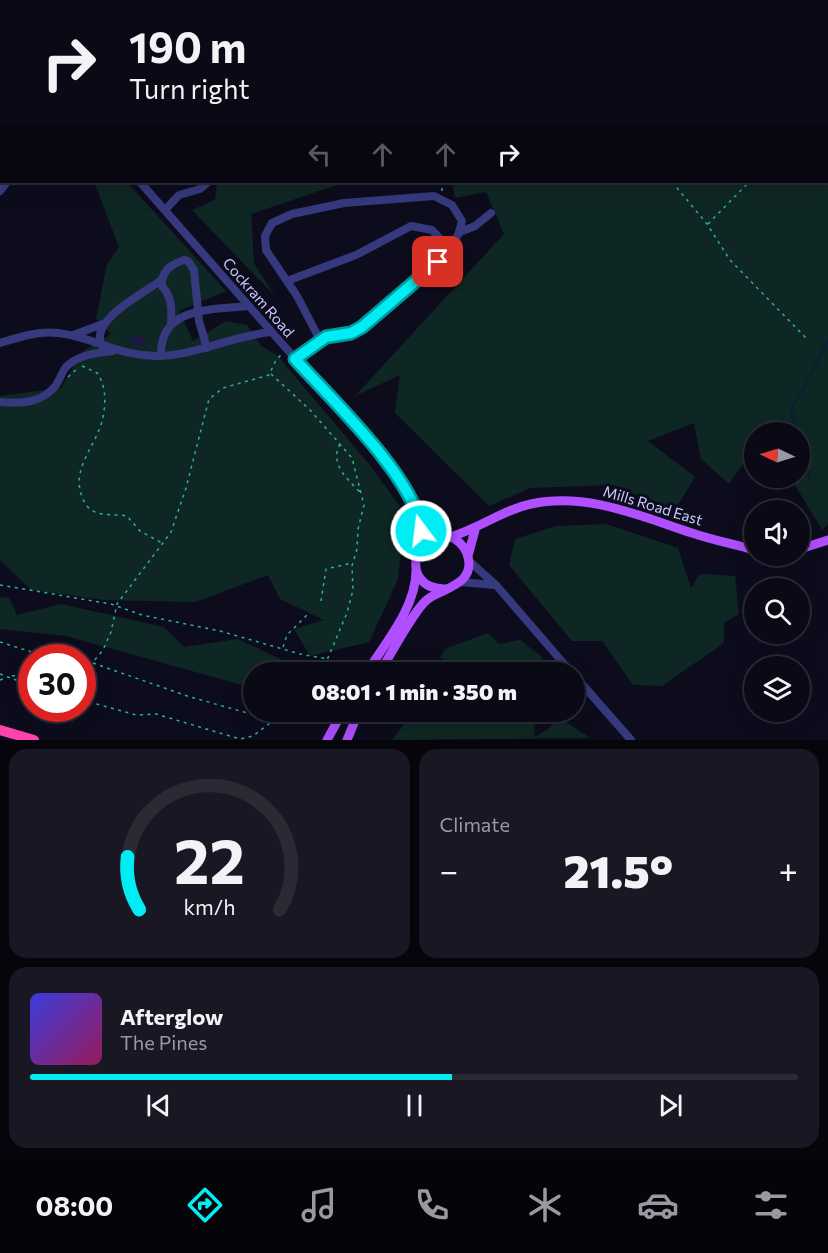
<!DOCTYPE html>
<html lang="en">
<head>
<meta charset="utf-8">
<style>
	body { margin:0; font-family:Commissioner,sans-serif; background:#181723; color:#f1f3f6; height:100vh; display:flex; flex-direction:column; font-size:22px; white-space:nowrap }
	* { box-sizing:border-box; margin:0 }
	p { font-size:20px; color:#999aa1 }
	.icon { flex:none; width:33px; height:33px; fill:none; stroke:currentColor; stroke-width:2; stroke-linecap:round; stroke-linejoin:round }
	.map { position:relative; height:740px; overflow:hidden }
	.drawer { display:flex; flex-direction:column; gap:9px; padding:9px; background:#06050c; flex:1 }
	.drawer>* { flex:none }
	.banner { position:absolute; left:0px; top:0px; width:828px; height:183px; box-shadow:0 6px 24px #0002,0 0 0 2px #2a2a35; background:#0a0916; color:#f1f3f6; overflow:hidden }
	.needle { width:39px; rotate:274deg }
	.controls { position:absolute; left:744px; top:422px; display:grid; gap:12px }
	.controls a { display:grid; place-items:center; width:66px; height:66px; border-radius:50%; background:#0a0916; box-shadow:0 6px 24px #0002,0 0 0 2px #2a2a35; font-size:30px }
	.speed { position:absolute; left:18px; top:644px; display:flex; gap:12px; font-size:30px; font-weight:700; text-align:center }
	.speed>* { display:grid; place-content:center; width:78px; height:78px; border-radius:50%; background:#0a0916; box-shadow:0 6px 24px #0002,0 0 0 2px #2a2a35; line-height:1 }
	.speed .limit { border:9px solid #d22; background:#fff; color:#111 }
	.pin { position:absolute; display:grid; place-items:center; width:51px; height:51px; color:#fff; margin:-26px; border-radius:12px; box-shadow:0 3px 9px #0006 }
	.me { position:absolute; width:66px; margin:-33px; rotate:345deg; stroke-linejoin:round; filter:drop-shadow(0 0 4px #0008) }
	.turn { display:flex; align-items:center; gap:21px; height:126px; padding:0 30px; font-size:27px }
	.turn .icon { width:78px; height:78px; stroke-width:2.5 }
	.turn b { display:block; font-size:42px; line-height:51px }
	.lanes { display:flex; align-items:center; height:57px; padding:0 30px; background:#0003; justify-content:center; gap:30px; direction:ltr }
	.lanes .off { opacity:.35 }
	.big { font-size:45px; font-weight:800; line-height:1.1 }
	.drawer .widget { flex:1; display:flex; flex-direction:column; justify-content:center; gap:9px; min-width:0; padding:0 21px; border-radius:18px; background:#181723 }
	.drawer .dial { align-items:center; gap:0 }
	.dial svg { height:156px; overflow:visible; fill:none; stroke:#2a2a35; stroke-width:7; stroke-linecap:round; text-anchor:middle }
	.dial text { fill:#f1f3f6; stroke:none }
	.song { display:flex; align-items:center; gap:18px }
	.cover { width:72px; height:72px; border-radius:9px; background:linear-gradient(135deg,hsl(240 70% 55%),hsl(330 70% 35%)) }
	.played { height:6px; border-radius:3px; background:linear-gradient(90deg,#00edf3 55%,#2a2a35 55%) }
	.keys { display:flex; justify-content:space-around; direction:ltr }
	.heat { display:flex; justify-content:space-between; align-items:center; font-size:33px; direction:ltr }
	.drawer .tiles { flex:1; display:grid; gap:9px; grid-template-columns:1fr 1fr }
	.widget:last-child { grid-column:span 2 }
	.trip { position:absolute; left:243px; top:662px; width:342px; height:60px; border-radius:30px; background:#0a0916; box-shadow:0 6px 24px #0002,0 0 0 2px #2a2a35; font-weight:800; line-height:60px; text-align:center }
	.tab-bar { display:flex; height:96px; justify-content:space-around; align-items:center; background:#040409; color:#999aa1 }
	.tab-bar .icon { width:42px; height:42px }
	.tab-bar .active { color:#00edf3 }
	.tab-bar b { font-size:27px; color:#f1f3f6 }
	.map>svg:first-child { display:block }
	.green { fill:#0f2724 }
	.lines { fill:none; stroke-linecap:round; stroke-linejoin:round }
	.stream { stroke:#081e39; stroke-width:2 }
	.building { fill:#1c183e }
	.path { stroke:#2caf9d; stroke-width:1.5; stroke-dasharray:3 4.5; stroke-linecap:butt }
	.minor { stroke:#36397d; stroke-width:8 }
	.major { stroke:#af4fff; stroke-width:9 }
	.highway { stroke:#ff43ac; stroke-width:10 }
	.route-casing { stroke:#009a9e; stroke-width:15 }
	.route { stroke:#00edf3; stroke-width:10 }
	.labels { text-anchor:middle; dominant-baseline:central; stroke-width:6; stroke-linejoin:round; paint-order:stroke }
	.street-label { font-size:15px; fill:#cac8ff; stroke:#0d0c1d }
</style>
</head>
<body>
<div class="map">
<svg width="828" height="740" viewBox="0 0 828 740">
	<rect width="100%" height="100%" fill="#0d0c1d"/>
	<path class="green" d="M 119,0 L 828,0 L 828,524 L 822,530 L 790,477 L 800,477 L 800,432 L 763,432 L 759,427 L 758,432 L 754,432 L 749,456 L 729,484 L 701,459 L 694,423 L 648,441 L 695,477 L 675,510 L 612,485 L 530,488 L 489,506 L 395,413 L 400,375 L 355,396 L 504,234 L 486,192 L 455,198 L 452,182 L 826,182 L 826,2 Z
		M 94,182 L 127,182 L 226,291 L 179,311 L 193,341 L 226,321 L 247,325 L 261,346 L 277,355 L 368,463 L 405,513 L 398,579 L 369,642 L 310,656 L 294,629 L 324,620 L 280,599 L 268,575 L 195,602 L 104,600 L 31,590 L 0,560 L 0,396 L 61,388 L 82,352 L 111,334 L 96,319 L 107,264 L 119,247 Z
		M 217,182 L 346,182 L 251,214 L 254,263 L 275,296 L 192,210 L 215,200 Z
		M 606,524 L 678,548 L 691,588 L 700,574 L 735,576 L 739,614 L 724,623 L 724,643 L 662,686 L 633,685 L 602,641 L 572,641 L 509,565 L 515,539 L 556,526 Z
		M 0,597 L 9,598 L 17,615 L 61,604 L 164,627 L 184,647 L 238,639 L 301,669 L 318,663 L 330,672 L 254,672 L 253,688 L 66,636 L 0,629 Z
		M 488,633 L 499,644 L 520,640 L 541,656 L 548,672 L 480,672 L 440,658 L 445,649 Z
		M 402,711 L 518,711 L 534,719 L 535,737 L 549,728 L 557,716 L 590,738 L 392,740 L 405,723 Z"/>
	<g class="lines">
		<path class="stream" d="M 797,432 L 791,411 L 828,341
			M 800,442 L 811,482"/>
	</g>
	<path class="building" d="M 131,336 L 144,336 L 144,346 L 131,346 Z"/>
	<g class="lines">
		<path class="path" d="M 415,2 L 415,0
			M 588,2 L 590,0
			M 826,115 L 828,114
			M 672,182 L 707,224 L 730,260 L 808,340
			M 442,191 L 442,182
			M 708,224 L 749,182
			M 82,366 L 97,373 C 106,385 106,402 103,417 C 98,445 69,468 83,499 C 85,504 89,510 95,512 C 105,516 117,514 127,516 L 140,531 L 162,543
			M 271,374 L 310,410 L 352,458 L 364,505 L 358,529 L 357,549 L 352,566 L 353,590 L 347,613 L 322,672
			M 68,377 L 78,368
			M 340,444 C 329,464 348,480 362,494
			M 0,585 L 111,604 L 142,615 L 220,631 L 300,654 L 328,659
			M 321,601 L 326,569 L 352,563
			M 0,642 L 48,657
			M 283,647 L 287,635 L 307,615
			M 93,663 L 190,697 L 273,720
			M 82,667 L 93,662 L 103,650 L 111,632 L 117,604 L 171,532 L 186,488 L 209,399 L 223,388 L 269,375 L 276,360 L 281,355
			M 0,674 L 32,686
			M 12,676 L 32,672
			M 0,680 L 8,677
			M 82,700 L 136,715 L 156,714 L 240,739 L 253,736 L 286,711"/>
		<path class="minor" d="M 0,23 L 2,25
			M 0,87 L 2,89
			M 140,182 L 387,463 L 404,486 L 420,516 L 440,536
			M 0,191 L 7,182
			M 165,210 L 179,195 L 200,189 L 208,182
			M 460,232 L 475,226 L 491,213
			M 287,281 L 356,255 L 411,226 L 432,230 L 449,248
			M 171,323 C 172,309 172,297 162,286 C 161,272 171,264 184,260 L 188,261 L 194,270 L 199,321 L 207,348
			M 73,335 L 103,324
			M 320,340 L 297,296 L 266,250 L 265,236 L 272,223 L 292,214 L 344,203 L 434,196 L 452,205 L 462,221 L 458,235 L 444,255
			M 0,343 C 19,337 38,331 58,333 C 95,337 119,357 160,356 C 199,354 233,336 271,332
			M 102,346 C 88,320 144,294 161,280
			M 161,355 C 160,306 212,310 249,306
			M 295,359 L 326,337 L 351,333 L 362,327 L 438,262
			M 0,402 C 21,404 43,403 56,385 C 61,378 62,370 68,365 C 81,354 98,353 113,351
			M 420,516 L 422,544
			M 469,561 L 496,585 L 571,672
			M 460,582 L 495,585
			M 574,675 L 631,740"/>
		<path class="major" d="M 450,537 C 479,529 502,510 531,504 C 587,492 640,516 692,533 C 712,540 734,544 754,550
			M 800,549 L 828,540
			M 468,556 L 475,530
			M 367,672 C 386,642 416,607 416,571
			M 380,672 C 390,656 415,608 428,599 C 444,588 475,584 468,557 C 466,549 461,543 455,539 C 416,519 395,590 446,589
			M 327,740 L 343,711
			M 347,740 L 359,711"/>
		<path class="highway" d="M 0,730 L 34,740"/>
	</g>
	<g class="lines">
		<defs>
			<path id="route" d="M 421,531 C 418,481 330,398 295,359 L 326,337 L 351,333 L 362,327 L 438,262"/>
		</defs>
		<use href="#route" class="route-casing"/>
		<use href="#route" class="route"/>
	</g>
	<g class="labels">
		<g class="street-label">
			<text transform="translate(259 297) rotate(49)">Cockram Road</text>
			<text transform="translate(653 505) rotate(17)">Mills Road East</text>
		</g>
	</g>
</svg>
<div class="controls">
<a><svg class="needle" viewBox="-14 -14 28 28"><path d="M0-13l5 13h-10z" fill="#e53935"/><path d="M0 13l5-13h-10z" fill="#999aa1"/></svg></a>
<a><svg class="icon" aria-label="sound" viewBox="0 0 24 24"><path d="M4 9h4l5-4v14l-5-4H4zM17 9q2 3 0 6"/></svg></a>
<a><svg class="icon" aria-label="search" viewBox="0 0 24 24"><circle cx="10" cy="10" r="6"/><path d="M15 15l6 6"/></svg></a>
<a><svg class="icon" aria-label="layers" viewBox="0 0 24 24"><path d="M12 4l9 5-9 5-9-5zM3 14l9 5 9-5"/></svg></a>
</div>
<div class="speed"><div class="limit">30</div></div>
<div class="pin" style="left:438px;top:262px;background:#d93025"><svg class="icon" aria-label="arrive" viewBox="0 0 24 24"><path d="M6 21V4h12l-3 4 3 4H6"/></svg></div>
<svg class="me" style="left:421px;top:531px" viewBox="-20 -20 40 40"><circle r="17" fill="#00edf3" stroke="#fff" stroke-width="3"/><path d="M0-11L8 9 0 5-8 9z" fill="#fff"/></svg>
<div class="trip">08:01 · 1 min · 350 m</div>
<div class="banner">
<div class="turn"><svg class="icon" aria-label="right" viewBox="0 0 24 24"><path d="M7 20v-9h11M14 6l5 5-5 5"/></svg><div><b>190 m</b>Turn right</div></div>
<div class="lanes"><svg class="icon off" aria-label="left" viewBox="0 0 24 24"><path d="M17 20v-9H6M10 6l-5 5 5 5"/></svg><svg class="icon off" aria-label="ahead" viewBox="0 0 24 24"><path d="M12 20V5M6 11l6-6 6 6"/></svg><svg class="icon off" aria-label="ahead" viewBox="0 0 24 24"><path d="M12 20V5M6 11l6-6 6 6"/></svg><svg class="icon" aria-label="right" viewBox="0 0 24 24"><path d="M7 20v-9h11M14 6l5 5-5 5"/></svg></div>
</div>
</div>
<section class="drawer">
<div class="tiles">
<div class="widget dial"><svg viewBox="0 0 100 80">
<path d="M14 69A42 42 0 1 1 86 69"/>
<path d="M14 69A42 42 0 0 1 8 42" stroke="#00edf3"/>
<text x="50" y="56" font-size="32" font-weight="700">22</text>
<text x="50" y="72" font-size="11">km/h</text>
</svg></div>
<div class="widget"><p>Climate</p>
<div class="heat"><a>−</a><b class="big">21.5°</b><a>+</a></div>
</div>
<div class="widget">
<div class="song"><i class="cover"></i><div><b>Afterglow</b><p>The Pines</p></div></div>
<div class="played"></div>
<div class="keys"><svg class="icon" aria-label="previous" viewBox="0 0 24 24"><path d="M18 5L8 12l10 7zM5 5v14"/></svg><svg class="icon" aria-label="pause" viewBox="0 0 24 24"><path d="M8 5v14M16 5v14"/></svg><svg class="icon" aria-label="next" viewBox="0 0 24 24"><path d="M6 5l10 7-10 7zM19 5v14"/></svg></div>
</div>
</div>
</section>
<nav class="tab-bar">
<b>08:00</b>
<svg class="icon active" aria-label="directions" viewBox="0 0 24 24"><path d="M12 3l9 9-9 9-9-9zM9 14v-3h6M13 9l2 2-2 2"/></svg>
<svg class="icon" aria-label="music" viewBox="0 0 24 24"><path d="M9 18V5l10-2v13"/><circle cx="6" cy="18" r="3"/><circle cx="16" cy="16" r="3"/></svg>
<svg class="icon" aria-label="phone" viewBox="0 0 24 24"><path d="M5 4h4l2 5-3 2q2 4 5 5l2-3 5 2v4C11 20 4 13 5 4z"/></svg>
<svg class="icon" aria-label="climate" viewBox="0 0 24 24"><path d="M12 3v18M4 7l16 10M4 17L20 7"/></svg>
<svg class="icon" aria-label="car" viewBox="0 0 24 24"><path d="M5 17H2v-5l4-1 3-4h7l3 4 3 1v5h-3M9 17h6M6 11h13"/><circle cx="7" cy="17" r="2"/><circle cx="17" cy="17" r="2"/></svg>
<svg class="icon" aria-label="filters" viewBox="0 0 24 24"><path d="M4 7h16M4 17h16"/><circle cx="9" cy="7" r="2"/><circle cx="15" cy="17" r="2"/></svg>
</nav>
</body>
</html>
